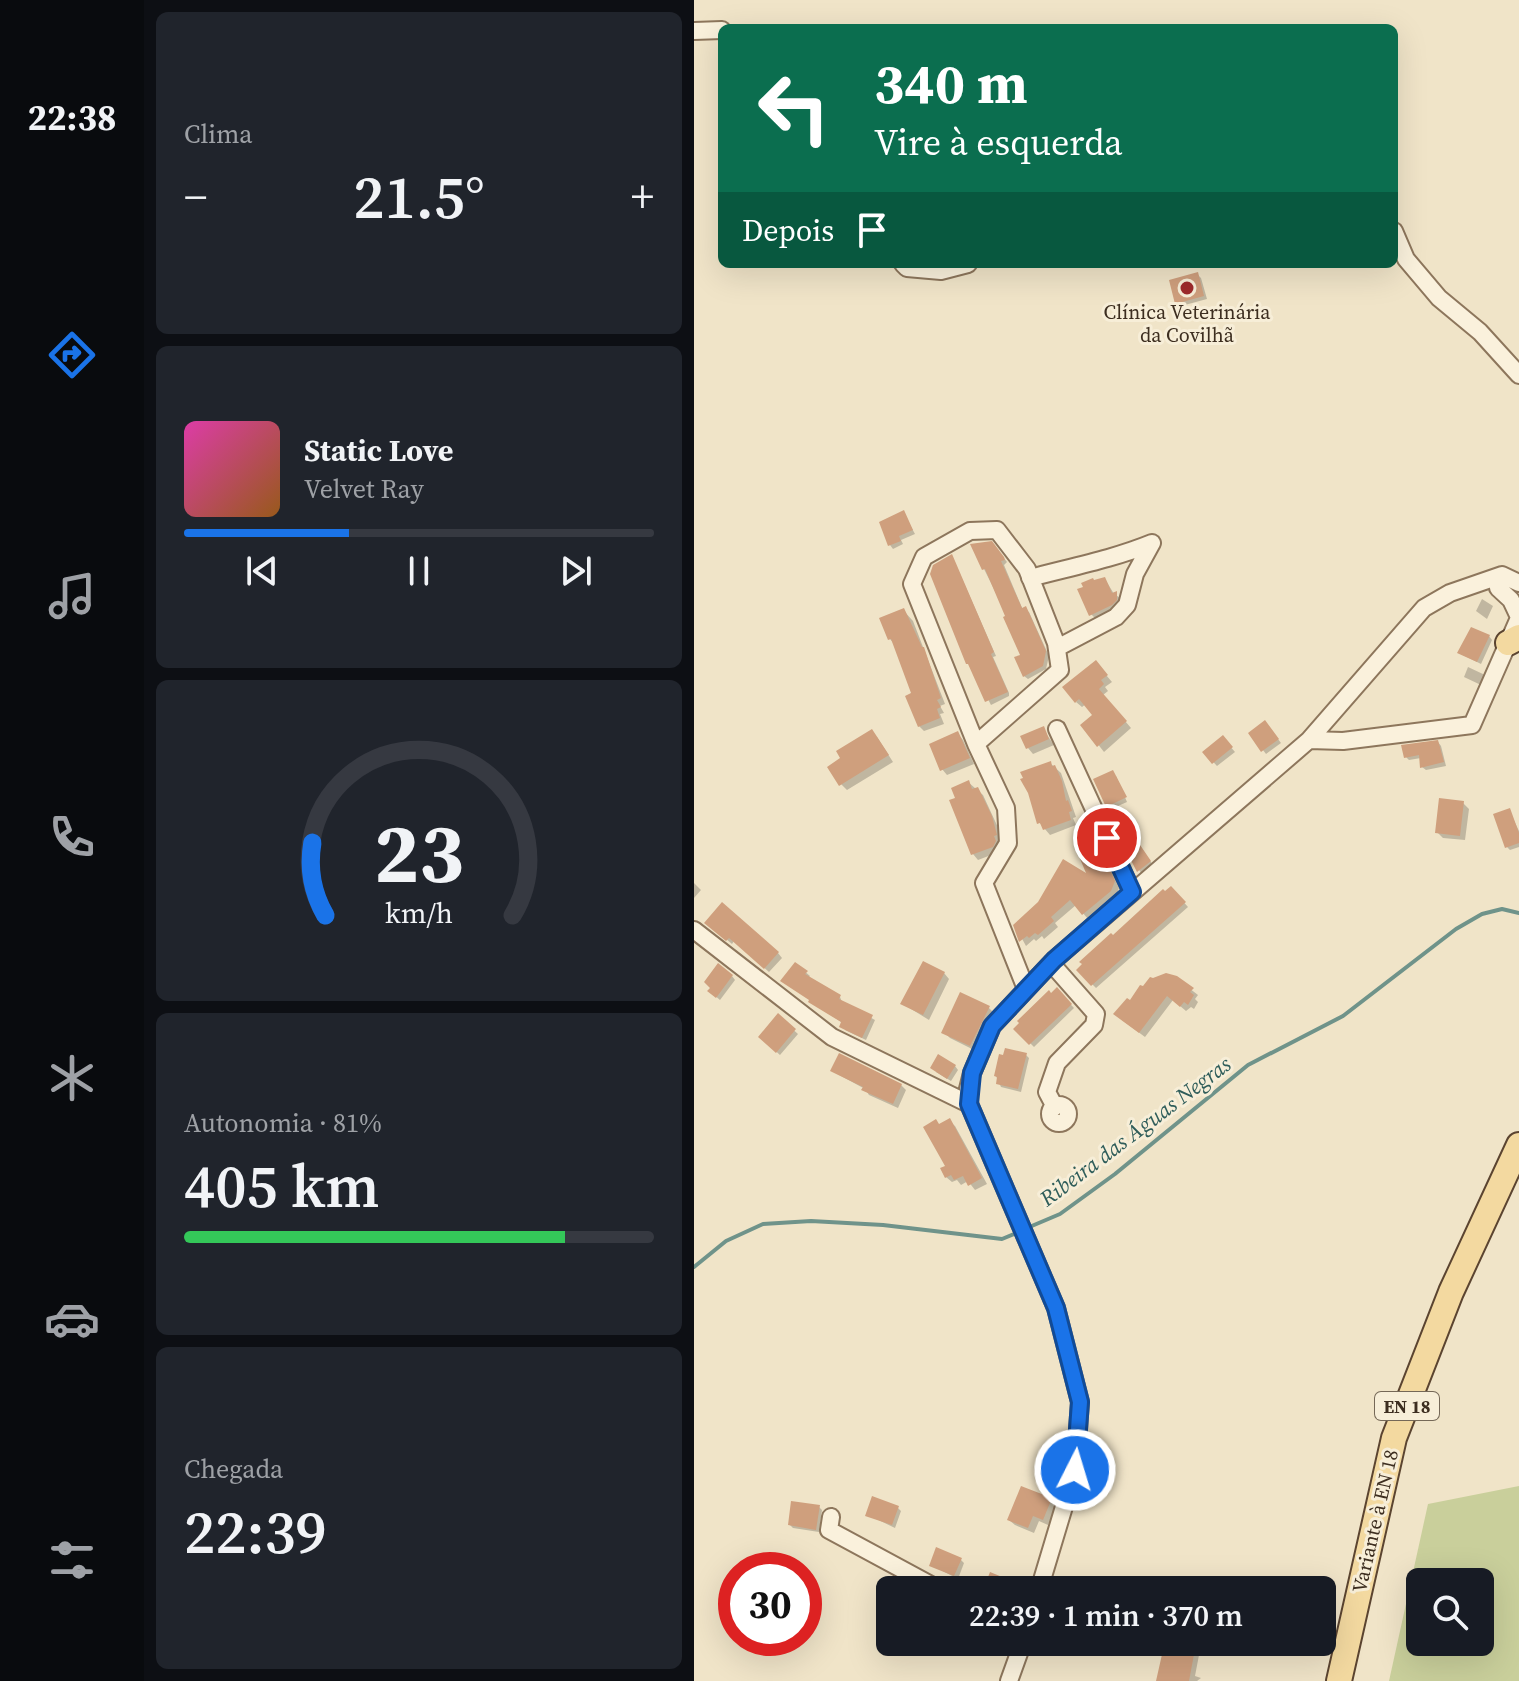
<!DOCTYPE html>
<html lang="pt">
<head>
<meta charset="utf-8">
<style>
	body { margin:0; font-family:"Source Serif 4",serif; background:#20242c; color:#f1f3f6; height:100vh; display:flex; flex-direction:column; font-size:30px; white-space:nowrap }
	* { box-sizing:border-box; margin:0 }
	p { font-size:26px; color:#9ea1a6 }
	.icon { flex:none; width:44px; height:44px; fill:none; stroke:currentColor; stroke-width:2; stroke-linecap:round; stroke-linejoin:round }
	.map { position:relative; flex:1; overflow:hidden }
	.details { display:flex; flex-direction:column; gap:12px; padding:12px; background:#0d0f14; width:550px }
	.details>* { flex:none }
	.guide { position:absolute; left:24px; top:24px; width:680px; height:244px; border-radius:12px; box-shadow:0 8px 32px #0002; background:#0b6e4f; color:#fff; overflow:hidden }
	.buttons { position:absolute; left:712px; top:1568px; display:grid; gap:16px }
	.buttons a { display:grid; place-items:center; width:88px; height:88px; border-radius:12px; background:#171b24; box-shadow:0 8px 32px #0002; font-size:40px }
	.speed { position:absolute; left:24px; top:1552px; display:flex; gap:16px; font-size:40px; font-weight:700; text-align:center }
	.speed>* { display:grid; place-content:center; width:104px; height:104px; border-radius:50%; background:#171b24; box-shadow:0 8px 32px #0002; line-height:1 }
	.speed .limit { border:12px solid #d22; background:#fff; color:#111 }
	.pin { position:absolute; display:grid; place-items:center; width:68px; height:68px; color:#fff; margin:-34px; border:4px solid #fff; border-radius:50%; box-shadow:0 2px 8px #0007 }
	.me { position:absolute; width:88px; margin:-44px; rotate:5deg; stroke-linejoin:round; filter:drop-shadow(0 0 6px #0008) }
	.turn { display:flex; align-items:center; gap:28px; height:168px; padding:0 24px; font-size:36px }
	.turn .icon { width:104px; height:104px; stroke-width:2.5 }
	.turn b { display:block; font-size:56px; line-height:68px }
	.then { display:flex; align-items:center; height:76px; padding:0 24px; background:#0003; gap:16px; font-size:30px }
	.big { font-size:60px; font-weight:600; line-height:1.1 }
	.details .widget { flex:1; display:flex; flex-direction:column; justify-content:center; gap:12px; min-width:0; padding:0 28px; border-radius:12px; background:#20242c }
	.details .dial { align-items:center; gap:0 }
	.dial svg { height:208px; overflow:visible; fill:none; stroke:#363941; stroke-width:7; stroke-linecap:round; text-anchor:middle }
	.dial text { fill:#f1f3f6; stroke:none }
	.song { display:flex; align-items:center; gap:24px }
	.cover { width:96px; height:96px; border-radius:12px; background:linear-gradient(135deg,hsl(320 70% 55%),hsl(30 70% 35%)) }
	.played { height:8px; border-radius:4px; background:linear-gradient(90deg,#1a73e8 35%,#363941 35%) }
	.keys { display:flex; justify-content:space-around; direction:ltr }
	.heat { display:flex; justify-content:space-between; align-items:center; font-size:44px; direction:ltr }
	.charge { height:12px; border-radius:6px; background:linear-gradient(90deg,#34c759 81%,#363941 0) }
	.trip { position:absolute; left:182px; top:1576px; width:460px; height:80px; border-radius:12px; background:#171b24; box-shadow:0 8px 32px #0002; font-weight:600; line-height:80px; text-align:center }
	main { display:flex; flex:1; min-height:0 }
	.tab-bar { display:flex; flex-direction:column; width:144px; justify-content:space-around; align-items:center; background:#090b0e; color:#9ea1a6 }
	.tab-bar .icon { width:56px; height:56px }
	.tab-bar .active { color:#1a73e8 }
	.tab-bar b { font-size:36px; color:#f1f3f6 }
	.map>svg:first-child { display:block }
	.green { fill:#c9cf9b; fill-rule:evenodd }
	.shadow { fill:#0003 }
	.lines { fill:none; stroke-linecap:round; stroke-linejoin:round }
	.stream { stroke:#6f938a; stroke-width:4 }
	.building { fill:#cf9f7d }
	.minor-casing { stroke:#8d765c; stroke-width:20 }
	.primary-casing { stroke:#5b4430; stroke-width:28 }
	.minor { stroke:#faf1dc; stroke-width:16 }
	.primary { stroke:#f3d9a0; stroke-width:24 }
	.route-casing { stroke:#114b97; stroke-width:20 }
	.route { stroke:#1a73e8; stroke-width:14 }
	.poi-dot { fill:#9e2a2b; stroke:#f7eed8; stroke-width:3 }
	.labels { text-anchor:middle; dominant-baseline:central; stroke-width:6; stroke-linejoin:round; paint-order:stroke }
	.shield { fill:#f7eed8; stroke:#756857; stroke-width:2 }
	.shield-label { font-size:18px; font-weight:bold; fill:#3d2e20 }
	.poi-label { font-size:20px; fill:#3d2e20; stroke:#f7eed8 }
	.street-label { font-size:20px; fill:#3d2e20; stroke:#f7eed8 }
	.water-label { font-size:22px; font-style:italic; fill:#2f5d5a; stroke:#f7eed8 }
</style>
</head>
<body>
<main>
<nav class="tab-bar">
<b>22:38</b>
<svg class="icon active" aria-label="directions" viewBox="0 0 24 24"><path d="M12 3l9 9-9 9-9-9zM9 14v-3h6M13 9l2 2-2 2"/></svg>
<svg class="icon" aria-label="music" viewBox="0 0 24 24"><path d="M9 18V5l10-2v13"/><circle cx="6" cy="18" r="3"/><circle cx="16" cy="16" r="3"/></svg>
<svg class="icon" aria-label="phone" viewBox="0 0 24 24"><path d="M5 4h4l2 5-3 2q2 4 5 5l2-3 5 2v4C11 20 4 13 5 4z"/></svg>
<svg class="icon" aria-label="climate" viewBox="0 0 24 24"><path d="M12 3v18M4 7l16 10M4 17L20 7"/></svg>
<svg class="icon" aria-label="car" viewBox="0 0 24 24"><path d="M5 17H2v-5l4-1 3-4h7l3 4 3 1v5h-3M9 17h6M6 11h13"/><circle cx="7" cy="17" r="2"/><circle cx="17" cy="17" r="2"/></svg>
<svg class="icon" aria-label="filters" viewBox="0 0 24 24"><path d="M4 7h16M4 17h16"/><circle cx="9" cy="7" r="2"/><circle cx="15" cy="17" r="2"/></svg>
</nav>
<section class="details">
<div class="widget"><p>Clima</p>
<div class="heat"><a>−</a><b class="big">21.5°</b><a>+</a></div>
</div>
<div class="widget">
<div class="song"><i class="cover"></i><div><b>Static Love</b><p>Velvet Ray</p></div></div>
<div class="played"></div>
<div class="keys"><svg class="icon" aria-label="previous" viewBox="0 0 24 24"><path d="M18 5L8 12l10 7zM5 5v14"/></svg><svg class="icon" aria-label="pause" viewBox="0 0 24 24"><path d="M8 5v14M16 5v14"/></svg><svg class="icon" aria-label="next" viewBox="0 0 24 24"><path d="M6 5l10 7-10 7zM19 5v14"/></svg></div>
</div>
<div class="widget dial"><svg viewBox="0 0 100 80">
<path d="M14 69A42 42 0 1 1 86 69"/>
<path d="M14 69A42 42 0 0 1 9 41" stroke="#1a73e8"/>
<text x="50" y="56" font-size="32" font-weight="700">23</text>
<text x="50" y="72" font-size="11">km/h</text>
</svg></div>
<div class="widget"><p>Autonomia · 81%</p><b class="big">405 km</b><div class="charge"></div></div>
<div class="widget"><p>Chegada</p><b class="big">22:39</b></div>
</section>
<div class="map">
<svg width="825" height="1681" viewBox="0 0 825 1681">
	<rect width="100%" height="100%" fill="#f0e4c8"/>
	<path class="green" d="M 825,1486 L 825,1681 L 695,1681 L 734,1504 ZM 726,1582 L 786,1582 L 786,1642 L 726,1642 Z"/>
	<path class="shadow" d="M 504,275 L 507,278 L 513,299 L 487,306 L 483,303 Z
		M 209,512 L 221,534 L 207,540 L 209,544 L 199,549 L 196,545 Z
		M 301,547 L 313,562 L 310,565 L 329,610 L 335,612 L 355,656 L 352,669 L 334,679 L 330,676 L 329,656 L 314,617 L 290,569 Z
		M 258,556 L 302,656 L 299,657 L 315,693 L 315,696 L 297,705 L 278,668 Z
		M 411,579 L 420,594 L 428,599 L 428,606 L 403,620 L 397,614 L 391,588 Z
		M 788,599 L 799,606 L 793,619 L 782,611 Z
		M 209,610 L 219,621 L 251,704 L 246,706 L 250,713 L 246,714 L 250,724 L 230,731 L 225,726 L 219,695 L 201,645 L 196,639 Z
		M 795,636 L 798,640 L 787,664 L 765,653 Z
		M 774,667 L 791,675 L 787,685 L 770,677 Z
		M 407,669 L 418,682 L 411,687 L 414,691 L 409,695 L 437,728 L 410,752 L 389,725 L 400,715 L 392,704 L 388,707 L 382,702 Z
		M 574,726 L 587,743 L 572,754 L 556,733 Z
		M 349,729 L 360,745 L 339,754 L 334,748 Z
		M 264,734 L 269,740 L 280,764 L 253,775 L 248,769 Z
		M 183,737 L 199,762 L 153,790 L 147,784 Z
		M 529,738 L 541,752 L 523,766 L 510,752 Z
		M 744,742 L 747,746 L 752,766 L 732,770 L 728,767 L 727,758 L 715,760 L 712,757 Z
		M 356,763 L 367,773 L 382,817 L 379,818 L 382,825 L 356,835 L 345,822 Z
		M 422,776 L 433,802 L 417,809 L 414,806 Z
		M 274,782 L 289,795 L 307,834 L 305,852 L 284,860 L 279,854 L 264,799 Z
		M 769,803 L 775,809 L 771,840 L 749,838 L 743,832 Z
		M 815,810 L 825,831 L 825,847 L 816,850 L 813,847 Z
		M 432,826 L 459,865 L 448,874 L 445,870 Z
		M 404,848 L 410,854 L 425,888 L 422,896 L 394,919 L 382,905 L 361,923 L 364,927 L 350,939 L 348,936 L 342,941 L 340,939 L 332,946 L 321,926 L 396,877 Z
		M 0,883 L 7,890 L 0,898 Z
		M 477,888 L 494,907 L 402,988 L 384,970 Z
		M 18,927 L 84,953 L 88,958 L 75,972 L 40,941 L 38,944 Z
		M 102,964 L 116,976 L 114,978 L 146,997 L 148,1002 L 181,1020 L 172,1040 L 151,1030 L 149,1023 L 116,1002 Z
		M 250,973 L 255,979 L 235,1020 L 209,1004 Z
		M 38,976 L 41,980 L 26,1000 L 19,994 Z
		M 482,978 L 504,995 L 501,999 L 504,1002 L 500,1009 L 497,1007 L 492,1011 L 479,1000 L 451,1037 L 428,1020 L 437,1003 Z
		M 363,990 L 380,1008 L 340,1047 L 322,1029 Z
		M 294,1007 L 300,1013 L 282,1051 L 256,1038 L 250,1032 Z
		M 84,1016 L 104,1034 L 86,1055 L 66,1037 Z
		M 332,1055 L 335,1058 L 327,1092 L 307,1087 L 302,1076 Z
		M 261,1066 L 264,1070 L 257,1081 L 242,1072 Z
		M 138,1071 L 207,1085 L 212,1090 L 204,1108 L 175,1095 L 171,1089 Z
		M 255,1121 L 261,1126 L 293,1184 L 281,1190 L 274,1181 L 267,1185 L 263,1180 L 258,1182 L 252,1177 L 254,1167 L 246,1126 Z
		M 356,1500 L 362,1505 L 354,1525 L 345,1521 L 340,1533 L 321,1525 L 315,1520 Z
		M 125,1507 L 128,1510 L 125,1532 L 99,1528 L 96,1525 Z
		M 204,1508 L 207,1511 L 201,1528 L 174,1515 Z
		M 267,1560 L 270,1563 L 264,1579 L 237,1565 Z
		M 500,1650 L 505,1655 L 501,1676 L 507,1678 L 503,1681 L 464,1681 L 481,1655 Z"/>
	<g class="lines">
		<path class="stream" d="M 333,1228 L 366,1214 L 421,1174 L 554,1065 L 649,1016 L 762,929 L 788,914 L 808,909 L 825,913
			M 0,1267 L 32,1241 L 69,1224 L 117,1221 L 189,1225 L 308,1239 L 325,1232"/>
	</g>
	<path class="building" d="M 504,272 L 510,296 L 481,304 L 475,280 Z
		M 210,510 L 219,530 L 205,536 L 207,541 L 194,546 L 185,522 Z
		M 298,541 L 310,557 L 311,560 L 307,561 L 328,608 L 332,606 L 352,651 L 349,666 L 329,677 L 320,657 L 326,655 L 309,617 L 311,616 L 291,569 L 288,570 L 276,544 Z
		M 258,554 L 300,652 L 297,654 L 314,692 L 291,702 L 274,664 L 272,664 L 236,574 L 239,565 Z
		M 411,577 L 418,593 L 423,591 L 423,600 L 418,605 L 395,616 L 383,589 L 389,587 L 387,583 L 399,578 L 400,580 Z
		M 210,608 L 228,647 L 230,647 L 247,698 L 243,700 L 247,707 L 243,709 L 246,718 L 224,727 L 211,696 L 217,693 L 197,639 L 194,640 L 185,618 Z
		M 777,627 L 796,635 L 783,662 L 763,653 Z
		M 402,660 L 414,675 L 407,680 L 410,684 L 405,689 L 433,721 L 403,747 L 386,725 L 398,715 L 385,699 L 381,703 L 368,687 Z
		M 571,720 L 585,739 L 567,752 L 554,733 Z
		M 350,726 L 355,739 L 332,749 L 326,736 Z
		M 178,729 L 195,755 L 145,786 L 133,767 L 146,758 L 142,751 Z
		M 264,731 L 276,758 L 246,771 L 235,744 Z
		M 529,735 L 539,747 L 518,764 L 508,752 Z
		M 744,740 L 750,762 L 726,768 L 725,755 L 710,758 L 707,745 Z
		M 357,761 L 358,766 L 361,765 L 368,781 L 372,801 L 374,800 L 378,811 L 375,812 L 377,820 L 349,830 L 346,823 L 343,824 L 334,793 L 326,779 L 329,778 L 326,772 Z
		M 419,770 L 433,797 L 412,807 L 399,779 Z
		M 275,780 L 278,789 L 284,787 L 298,816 L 303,835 L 300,836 L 302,841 L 299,847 L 277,855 L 255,800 L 261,798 L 257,788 Z
		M 745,798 L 770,801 L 766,836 L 741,833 Z
		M 816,808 L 825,833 L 825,843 L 811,848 L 799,814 Z
		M 429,820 L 457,861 L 443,872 L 419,825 Z
		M 405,846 L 421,881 L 417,891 L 388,915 L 376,900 L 357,917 L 360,921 L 344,935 L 341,933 L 335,938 L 333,936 L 325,942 L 319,925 L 344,902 L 369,859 L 392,873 L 384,854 Z
		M 477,886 L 492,902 L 397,986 L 382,970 L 388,964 L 385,962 L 417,933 L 419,935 L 469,889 L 471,891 Z
		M 28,902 L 85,952 L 70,969 L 35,938 L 32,941 L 10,923 Z
		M 229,961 L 251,972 L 229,1015 L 206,1004 Z
		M 101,962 L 114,971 L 111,974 L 147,995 L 145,999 L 179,1015 L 168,1038 L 145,1027 L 147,1022 L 114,1002 L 115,1000 L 86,981 Z
		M 24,963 L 39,975 L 22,998 L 13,991 L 16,988 L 10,982 Z
		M 472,973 L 483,976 L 500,988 L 496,992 L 500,995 L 494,1005 L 490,1002 L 486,1007 L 473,996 L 445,1033 L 419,1014 L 433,998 L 436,1000 L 446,985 L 449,986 L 456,977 L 459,978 Z
		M 363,987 L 378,1004 L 335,1045 L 319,1029 L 325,1023 L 323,1021 L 355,990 L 357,993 Z
		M 266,992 L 296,1006 L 276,1046 L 247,1033 Z
		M 84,1013 L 102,1029 L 82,1053 L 64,1037 Z
		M 311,1048 L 333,1053 L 324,1089 L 302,1084 L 303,1077 L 300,1076 L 305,1054 L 309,1055 Z
		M 145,1053 L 208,1084 L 199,1104 L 167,1090 L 169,1087 L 136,1071 Z
		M 244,1054 L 262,1065 L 253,1079 L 236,1068 Z
		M 256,1118 L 288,1178 L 274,1186 L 269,1176 L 260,1180 L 257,1175 L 251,1178 L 246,1168 L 251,1166 L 229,1127 L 242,1119 L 245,1124 Z
		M 327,1486 L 358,1498 L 349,1520 L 339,1516 L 334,1528 L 313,1520 Z
		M 178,1496 L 205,1506 L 198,1525 L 171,1516 Z
		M 97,1501 L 126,1505 L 122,1530 L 94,1525 Z
		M 242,1547 L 268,1558 L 260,1576 L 235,1566 Z
		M 296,1572 L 318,1581 L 314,1590 L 289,1590 Z
		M 480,1644 L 501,1649 L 495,1681 L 462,1681 L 469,1650 L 479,1652 Z"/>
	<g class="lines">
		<defs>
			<path id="minor" d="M 0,31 L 28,30
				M 700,231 L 712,259 L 745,298 L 786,332 L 825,375
				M 209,264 L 213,268 L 247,271 L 274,264
				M 336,578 C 377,567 419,559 458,543 L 441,574 L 433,605 L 422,617 L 363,648
				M 804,588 L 817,600 L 825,617
				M 363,729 L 438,892
				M 615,740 L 649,741 L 778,725 L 825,618
				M 282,744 L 366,670 L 362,643 L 333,569 L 303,530 L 276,531 L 230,557 L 218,584 L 282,744 L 312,808 L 314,843 L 290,883 L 332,989
				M 0,930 L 138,1037 L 275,1104
				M 357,963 L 402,1014 L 400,1025 L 363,1063 L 353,1092 L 361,1107
				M356 1114a9 9 0 1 1 18 0a9 9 0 1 1-18 0Z
				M 137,1517 L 135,1530 L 237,1585 L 259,1590
				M 345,1590 L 381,1470 L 386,1402 L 362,1308 L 275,1104 L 274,1089 L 278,1073 L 298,1026 L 360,960 L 615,740 L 730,608 L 756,593 L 808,575 L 825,583
				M 315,1681 L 329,1642"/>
			<path id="primary" d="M 814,643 L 825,637
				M 645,1681 L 700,1438 L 757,1292 L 825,1145"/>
		</defs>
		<use href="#minor" class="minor-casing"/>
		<use href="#primary" class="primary-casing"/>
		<use href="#minor" class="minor"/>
		<use href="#primary" class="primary"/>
	</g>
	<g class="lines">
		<defs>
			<path id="route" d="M 381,1470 L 386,1402 L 362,1308 L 275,1104 L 278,1073 L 298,1026 L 360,960 L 438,892 L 413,838"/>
		</defs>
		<use href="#route" class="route-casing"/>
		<use href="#route" class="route"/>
	</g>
	<circle class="poi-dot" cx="493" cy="288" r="8"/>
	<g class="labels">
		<rect class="shield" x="681" y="1392" width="64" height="28" rx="6"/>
		<g class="shield-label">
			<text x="713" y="1406">EN 18</text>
		</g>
		<g class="poi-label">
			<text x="493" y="312">Clínica Veterinária<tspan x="493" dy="23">da Covilhã</tspan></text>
		</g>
		<g class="street-label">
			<text transform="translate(681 1521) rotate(-77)">Variante à EN 18</text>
		</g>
		<g class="water-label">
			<text transform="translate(441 1131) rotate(-37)">Ribeira das Águas Negras</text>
		</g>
	</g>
</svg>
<div class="buttons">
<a><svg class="icon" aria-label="search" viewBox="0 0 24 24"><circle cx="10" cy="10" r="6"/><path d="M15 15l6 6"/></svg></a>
</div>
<div class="speed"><div class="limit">30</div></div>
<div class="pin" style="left:413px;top:838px;background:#d93025"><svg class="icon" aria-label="arrive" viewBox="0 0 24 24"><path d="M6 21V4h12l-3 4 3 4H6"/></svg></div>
<svg class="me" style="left:381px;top:1470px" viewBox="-20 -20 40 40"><circle r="17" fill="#1a73e8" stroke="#fff" stroke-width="3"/><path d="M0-11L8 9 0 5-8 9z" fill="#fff"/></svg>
<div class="trip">22:39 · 1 min · 370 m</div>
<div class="guide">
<div class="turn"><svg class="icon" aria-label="left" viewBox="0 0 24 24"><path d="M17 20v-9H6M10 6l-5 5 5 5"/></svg><div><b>340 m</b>Vire à esquerda</div></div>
<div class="then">Depois<svg class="icon" aria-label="arrive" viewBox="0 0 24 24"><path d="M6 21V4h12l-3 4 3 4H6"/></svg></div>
</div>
</div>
</main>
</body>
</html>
